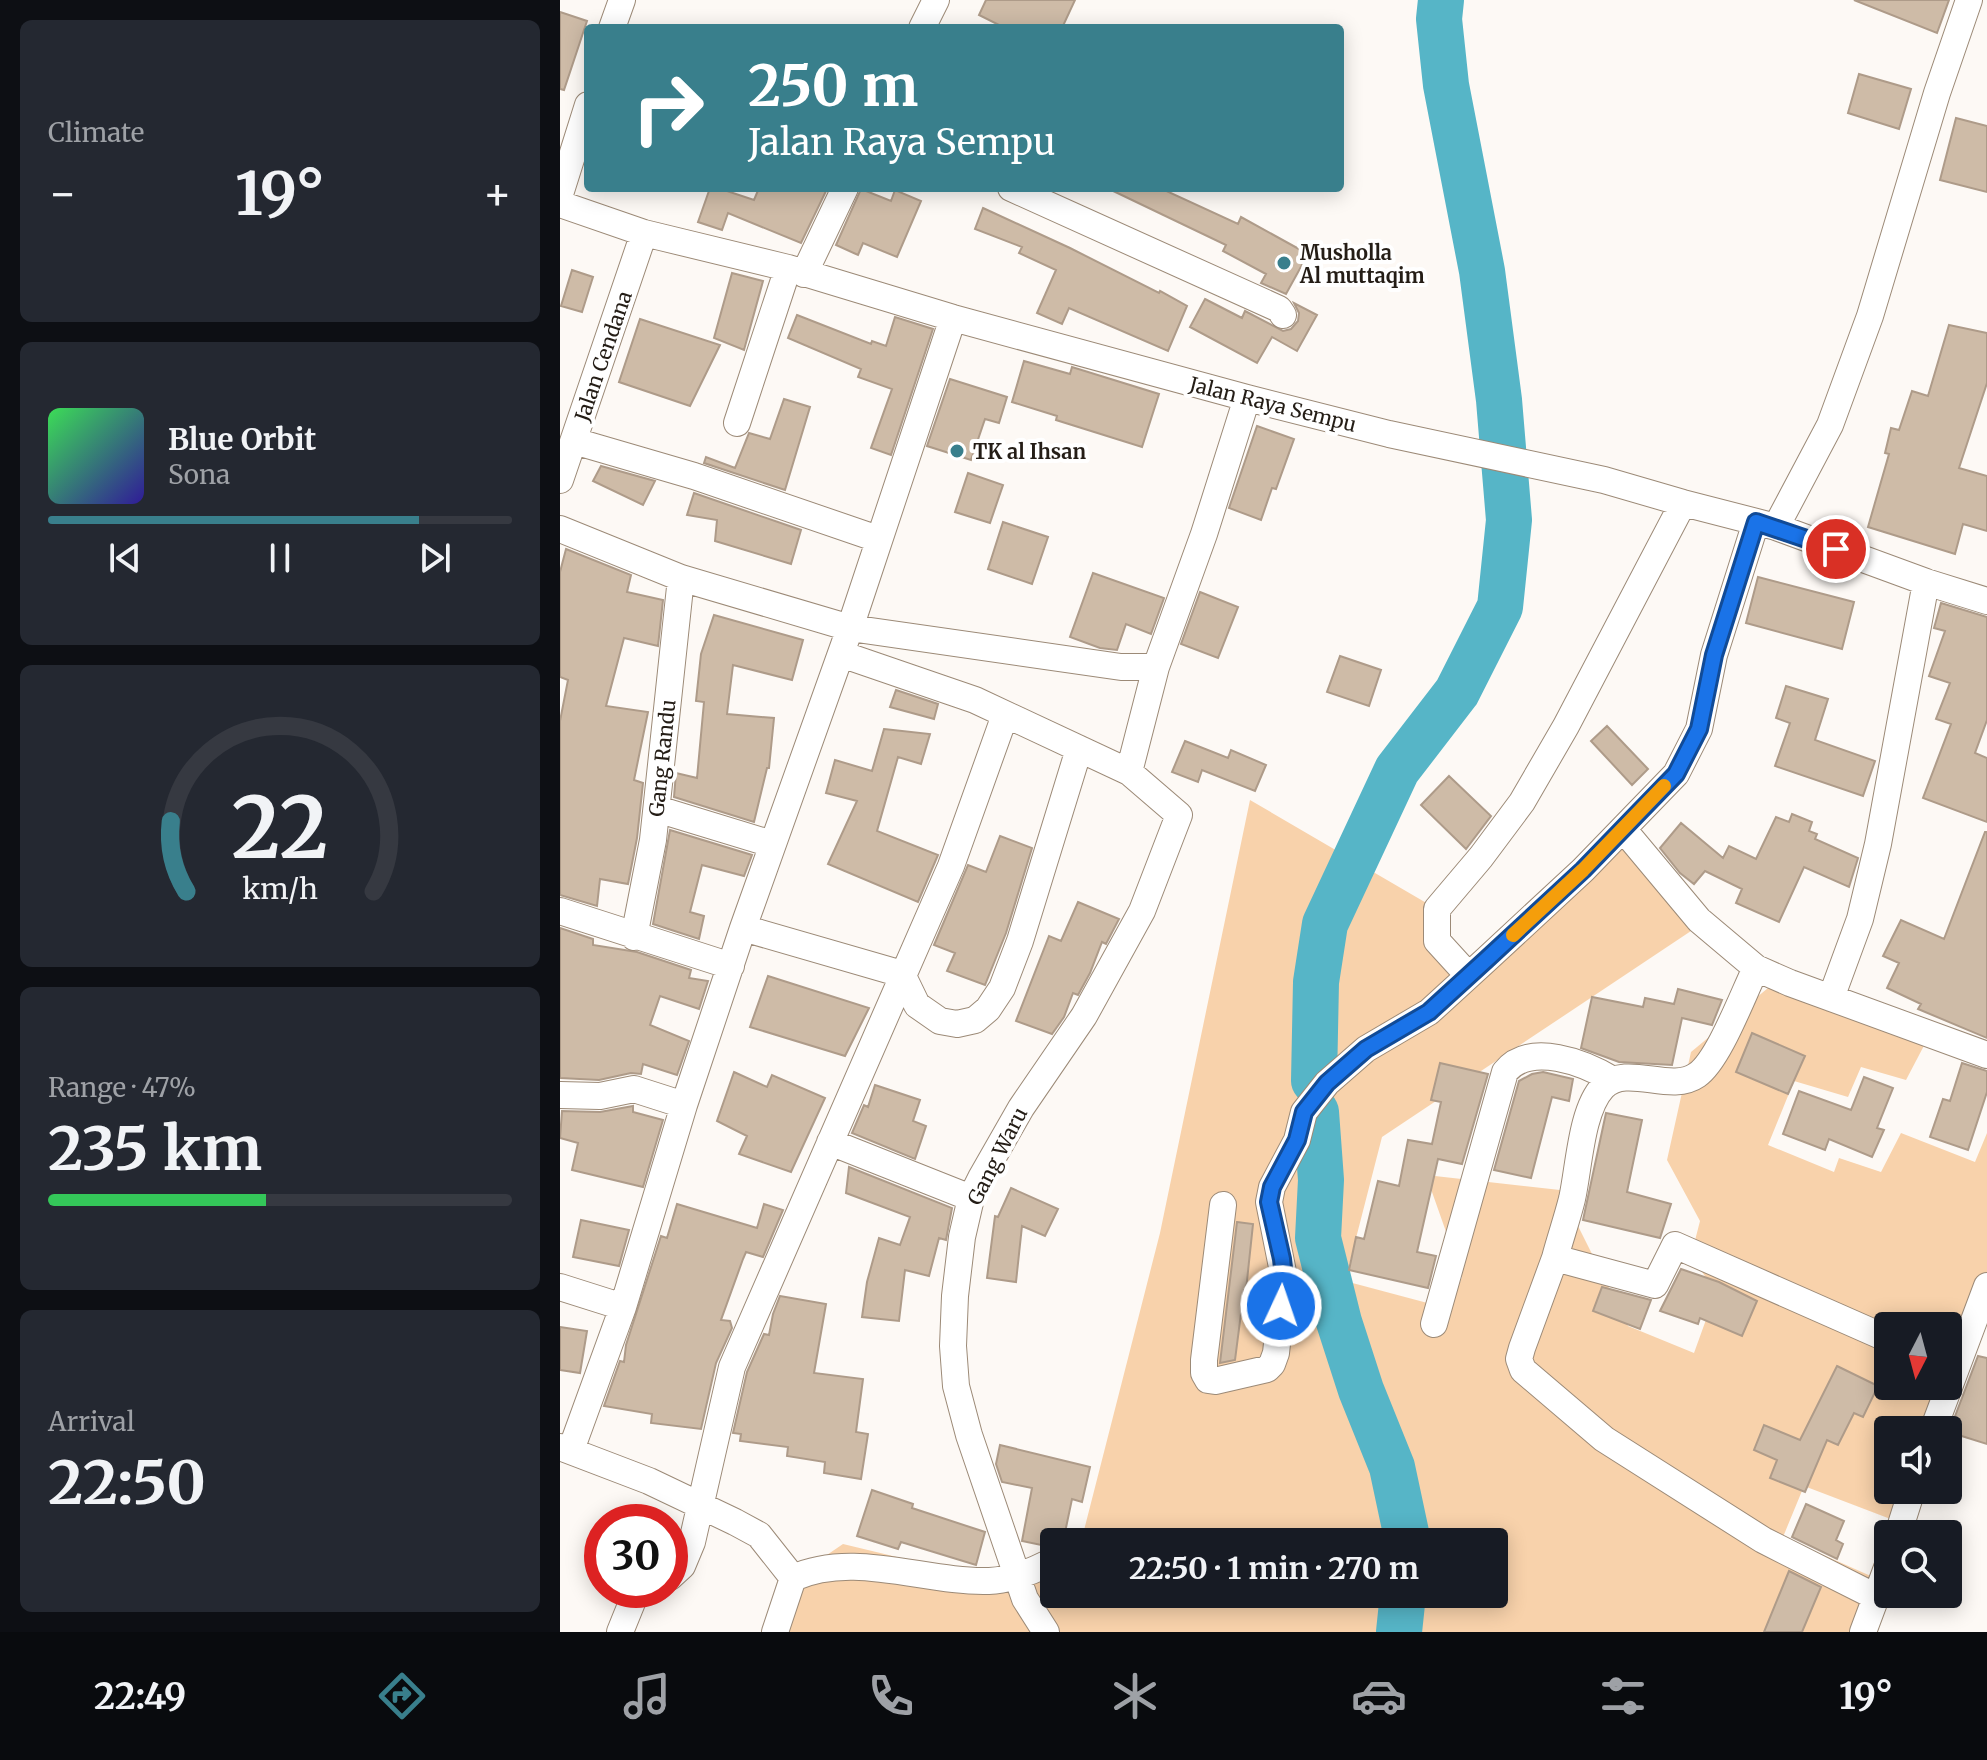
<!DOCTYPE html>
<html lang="en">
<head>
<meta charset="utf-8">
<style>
	body { margin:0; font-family:Merriweather,serif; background:#242831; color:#f1f3f6; height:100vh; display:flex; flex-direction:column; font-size:30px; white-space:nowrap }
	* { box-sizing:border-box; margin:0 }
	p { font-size:26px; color:#9ea1a6 }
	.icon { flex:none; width:44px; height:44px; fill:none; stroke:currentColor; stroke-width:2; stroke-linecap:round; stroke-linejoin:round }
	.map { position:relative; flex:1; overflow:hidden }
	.side { display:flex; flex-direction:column; gap:20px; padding:20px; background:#0d0f14; width:560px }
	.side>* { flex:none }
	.banner { position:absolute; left:24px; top:24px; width:760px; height:168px; border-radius:8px; box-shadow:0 4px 20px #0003; background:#397f8c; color:#fff; overflow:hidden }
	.needle { width:52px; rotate:186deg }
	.controls { position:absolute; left:1314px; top:1312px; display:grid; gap:16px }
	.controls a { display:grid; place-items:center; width:88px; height:88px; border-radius:8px; background:#171b24; box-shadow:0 4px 20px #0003; font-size:40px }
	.speed { position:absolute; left:24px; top:1504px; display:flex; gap:16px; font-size:40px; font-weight:700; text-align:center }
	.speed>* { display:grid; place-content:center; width:104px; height:104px; border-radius:50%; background:#171b24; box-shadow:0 4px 20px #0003; line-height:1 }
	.speed .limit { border:12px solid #d22; background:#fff; color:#111 }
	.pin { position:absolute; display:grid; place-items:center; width:68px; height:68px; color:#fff; margin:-34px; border:4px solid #fff; border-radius:50%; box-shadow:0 2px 8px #0007 }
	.me { position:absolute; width:88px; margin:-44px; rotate:3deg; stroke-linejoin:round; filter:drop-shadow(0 0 6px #0008) }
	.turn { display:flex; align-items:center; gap:28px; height:168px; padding:0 32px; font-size:36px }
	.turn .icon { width:104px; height:104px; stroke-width:2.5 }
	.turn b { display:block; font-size:56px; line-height:68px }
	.big { font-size:60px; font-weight:700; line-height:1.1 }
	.side .tile { flex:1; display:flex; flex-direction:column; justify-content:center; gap:12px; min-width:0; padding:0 28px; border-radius:12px; background:#242831 }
	.side .dial { align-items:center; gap:0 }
	.dial svg { height:208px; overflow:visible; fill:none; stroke:#363941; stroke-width:7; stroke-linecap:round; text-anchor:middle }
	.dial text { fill:#f1f3f6; stroke:none }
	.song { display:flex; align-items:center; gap:24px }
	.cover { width:96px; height:96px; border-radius:12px; background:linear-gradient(135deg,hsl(130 70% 55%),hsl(250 70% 35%)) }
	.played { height:8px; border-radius:4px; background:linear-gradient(90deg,#397f8c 80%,#363941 80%) }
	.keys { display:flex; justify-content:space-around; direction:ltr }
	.heat { display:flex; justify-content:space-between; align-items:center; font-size:44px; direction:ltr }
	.charge { height:12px; border-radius:6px; background:linear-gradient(90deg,#34c759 47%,#363941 0) }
	.trip { position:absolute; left:480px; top:1528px; width:468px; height:80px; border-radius:8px; background:#171b24; box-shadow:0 4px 20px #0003; font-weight:700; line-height:80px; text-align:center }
	.dock { display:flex; height:128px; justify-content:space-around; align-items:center; background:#090b0e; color:#9ea1a6 }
	.dock .icon { width:56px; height:56px }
	.dock .current { color:#397f8c }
	.dock b { font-size:36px; color:#f1f3f6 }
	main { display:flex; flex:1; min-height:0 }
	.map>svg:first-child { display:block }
	.green { fill:#f8d2ab; fill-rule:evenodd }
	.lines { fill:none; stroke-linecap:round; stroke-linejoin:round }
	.river { stroke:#56b5c7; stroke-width:46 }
	.building { fill:#cebba7; stroke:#ae9b89; stroke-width:2 }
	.minor-casing { stroke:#9c8a77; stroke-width:28 }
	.minor { stroke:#fff; stroke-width:26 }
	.route-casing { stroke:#114b97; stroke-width:20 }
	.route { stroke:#1a73e8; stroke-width:14 }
	.slow { stroke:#f59e0b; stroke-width:14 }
	.poi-dot { fill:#397f8c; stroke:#fff; stroke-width:3 }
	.labels { text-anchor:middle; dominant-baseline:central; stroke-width:8; stroke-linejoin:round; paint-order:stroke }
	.poi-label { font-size:20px; font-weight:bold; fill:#241d16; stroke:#fff; text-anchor:start }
	.street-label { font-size:20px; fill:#241d16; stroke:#fff }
</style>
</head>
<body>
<main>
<section class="side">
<div class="tile"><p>Climate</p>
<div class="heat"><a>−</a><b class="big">19°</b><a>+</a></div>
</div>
<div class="tile">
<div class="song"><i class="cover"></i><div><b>Blue Orbit</b><p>Sona</p></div></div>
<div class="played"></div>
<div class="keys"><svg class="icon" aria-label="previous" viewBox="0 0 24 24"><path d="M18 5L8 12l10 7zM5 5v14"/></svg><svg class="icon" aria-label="pause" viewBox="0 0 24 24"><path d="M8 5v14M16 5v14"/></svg><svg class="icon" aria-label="next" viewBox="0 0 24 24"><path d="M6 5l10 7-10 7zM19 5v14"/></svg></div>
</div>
<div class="tile dial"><svg viewBox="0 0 100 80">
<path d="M14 69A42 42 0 1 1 86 69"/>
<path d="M14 69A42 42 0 0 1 8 42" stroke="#397f8c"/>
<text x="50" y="56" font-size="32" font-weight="700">22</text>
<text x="50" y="72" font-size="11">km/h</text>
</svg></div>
<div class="tile"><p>Range · 47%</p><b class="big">235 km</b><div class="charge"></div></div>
<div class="tile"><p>Arrival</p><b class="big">22:50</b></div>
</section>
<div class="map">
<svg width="1427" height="1632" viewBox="0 0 1427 1632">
	<rect width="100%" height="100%" fill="#fdf9f5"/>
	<path class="green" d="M 690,800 L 875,908 L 910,982 L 1066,837 L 1140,925 L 822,1137 L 785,1281 L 890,1309 L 902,1277 L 866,1175 L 1000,1190 L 1068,1326 L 1134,1353 L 1156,1292 L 1131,1256 L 1140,1221 L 1107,1160 L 1131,1052 L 1208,988 L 1368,1038 L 1346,1080 L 1301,1067 L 1288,1097 L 1234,1081 L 1208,1145 L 1274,1172 L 1279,1158 L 1321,1172 L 1341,1133 L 1415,1162 L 1427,1133 L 1427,1288 L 1375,1430 L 1328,1430 L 1328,1490 L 1353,1490 L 1341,1523 L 1244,1486 L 1223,1537 L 1322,1581 L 1303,1632 L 215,1632 L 233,1578 L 283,1544 L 449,1584 L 494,1568 L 494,1594 L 934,1594 L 934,1542 L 521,1542 L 600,1233 ZM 1328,1326 L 1388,1326 L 1388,1386 L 1328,1386 Z"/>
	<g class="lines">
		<path class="river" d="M 754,1081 L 756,982 L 765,924 L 837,770 L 897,692 L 940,607 L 949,520 L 939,400 L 922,271 L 886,85 L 879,19 L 881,0
			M 756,1112 L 761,1180 L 758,1238 L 779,1322 L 801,1390 L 832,1467 L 848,1542
			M 839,1632 L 843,1594"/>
	</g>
	<path class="building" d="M 426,0 L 515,0 L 502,28 L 445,28 L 419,15 Z
		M 1294,0 L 1389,0 L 1377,33 Z
		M 0,12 L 27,21 L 4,90 L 0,89 Z
		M 1299,74 L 1351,89 L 1339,129 L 1288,113 Z
		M 1396,118 L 1427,126 L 1427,192 L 1380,180 Z
		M 150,188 L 158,188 L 194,200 L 199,188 L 258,188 L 266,191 L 241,243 L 168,213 L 162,230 L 138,222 Z
		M 547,188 L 600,188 L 678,224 L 681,217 L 748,254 L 726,294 L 701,283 L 706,274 L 663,251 L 666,245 Z
		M 301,189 L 331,201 L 335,190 L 361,201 L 337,257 L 303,243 L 298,255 L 276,245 Z
		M 423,208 L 510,248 L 599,293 L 600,291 L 627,306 L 608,351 L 509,308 L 502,324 L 477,313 L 496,270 L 459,253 L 462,247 L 415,229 Z
		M 12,270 L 33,277 L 22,312 L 1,306 Z
		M 172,273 L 203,281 L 184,350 L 154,338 Z
		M 645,299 L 682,318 L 685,311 L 723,331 L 731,329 L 738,321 L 739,313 L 734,303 L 757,315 L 737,351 L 712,337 L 697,363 L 630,327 Z
		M 237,315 L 311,344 L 312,341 L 326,346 L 335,317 L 373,329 L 331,455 L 311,448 L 332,389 L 298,377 L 301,369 L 228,338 Z
		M 80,319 L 160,345 L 130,406 L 59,382 Z
		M 1389,325 L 1427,333 L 1427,383 L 1399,468 L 1427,476 L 1427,531 L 1403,524 L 1395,554 L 1308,527 L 1329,454 L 1325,453 L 1331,428 L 1339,430 L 1352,391 L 1368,396 Z
		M 464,361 L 510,374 L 512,367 L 599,394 L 582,447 L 496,420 L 497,416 L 452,402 Z
		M 390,379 L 447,397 L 439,423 L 425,419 L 411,460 L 367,446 Z
		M 224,399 L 250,407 L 225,490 L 144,463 L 146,457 L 175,468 L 189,433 L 210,439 Z
		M 697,426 L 734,439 L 716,489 L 712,488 L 701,520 L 669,508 Z
		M 41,466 L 95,481 L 83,505 L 33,481 Z
		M 408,473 L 443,485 L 430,523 L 395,512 Z
		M 134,493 L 241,530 L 231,564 L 155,541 L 157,520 L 127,515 Z
		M 443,522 L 488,537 L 472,584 L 428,569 Z
		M 6,549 L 71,575 L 67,592 L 103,600 L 98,646 L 64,638 L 46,706 L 88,712 L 74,780 L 83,783 L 77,838 L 68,884 L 40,879 L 37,906 L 0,895 L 0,721 L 8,680 L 0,677 L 0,572 Z
		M 533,573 L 604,598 L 591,634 L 566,624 L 557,650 L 540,648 L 510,637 Z
		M 1198,577 L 1294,602 L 1282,649 L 1186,623 Z
		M 640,592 L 678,607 L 658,658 L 621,644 Z
		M 1381,603 L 1427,617 L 1427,720 L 1415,753 L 1427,758 L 1427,822 L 1363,798 L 1391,724 L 1376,719 L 1390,683 L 1369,676 L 1385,631 L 1374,628 Z
		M 154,615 L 243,640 L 232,680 L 173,665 L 167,714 L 214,718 L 209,768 L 207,768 L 194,822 L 114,797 L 116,773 L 137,778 L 144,702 L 136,701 L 141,654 Z
		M 780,656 L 821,670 L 809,706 L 767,692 Z
		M 1226,686 L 1268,699 L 1255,740 L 1315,761 L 1303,796 L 1215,766 L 1230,723 L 1216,718 Z
		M 336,690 L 378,704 L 374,719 L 330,707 Z
		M 1047,726 L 1088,769 L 1072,785 L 1031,741 Z
		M 324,729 L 370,734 L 361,764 L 338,757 L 317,831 L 378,855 L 358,902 L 268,864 L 297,801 L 266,793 L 275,760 L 312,771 Z
		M 625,741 L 668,758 L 671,750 L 706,765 L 695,791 L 642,770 L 638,782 L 612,772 Z
		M 889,776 L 931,816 L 906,849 L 861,805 Z
		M 1232,814 L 1252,822 L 1249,831 L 1257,834 L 1255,839 L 1298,858 L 1289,887 L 1244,867 L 1219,922 L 1176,903 L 1182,889 L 1145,871 L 1134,884 L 1120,873 L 1100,848 L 1121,823 L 1163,858 L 1169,846 L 1196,859 L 1216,817 L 1229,822 Z
		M 110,830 L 192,855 L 184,876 L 142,865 L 130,912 L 144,916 L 139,939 L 93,924 Z
		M 1425,832 L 1427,832 L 1427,1038 L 1358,1009 L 1361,1004 L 1327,988 L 1339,963 L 1323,956 L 1341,920 L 1384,939 Z
		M 440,836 L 472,848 L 446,933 L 425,985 L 387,971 L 395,953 L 374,945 L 408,865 L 426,872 Z
		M 518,902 L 559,919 L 546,944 L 542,942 L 530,973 L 518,995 L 513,993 L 504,1017 L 492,1034 L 456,1021 L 489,936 L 501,941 Z
		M 0,928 L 33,939 L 33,945 L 77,952 L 131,970 L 129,978 L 148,981 L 139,1009 L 100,996 L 90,1025 L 129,1041 L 117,1075 L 83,1064 L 81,1074 L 71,1073 L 39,1080 L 0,1078 Z
		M 208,976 L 309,1008 L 285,1056 L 190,1027 Z
		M 1118,989 L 1162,1000 L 1152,1025 L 1122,1018 L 1112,1065 L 1059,1062 L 1021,1048 L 1032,997 L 1083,1007 L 1085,998 L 1114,1004 Z
		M 1192,1033 L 1245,1056 L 1228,1094 L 1176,1072 Z
		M 880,1063 L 928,1074 L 902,1164 L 878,1159 L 857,1252 L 876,1256 L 868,1288 L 789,1270 L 796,1237 L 804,1239 L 818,1181 L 839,1186 L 848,1140 L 872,1144 L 881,1102 L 871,1100 Z
		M 1402,1063 L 1427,1071 L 1427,1092 L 1408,1150 L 1370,1137 L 1383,1099 L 1390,1101 Z
		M 174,1072 L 207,1087 L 212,1075 L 265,1098 L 231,1172 L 179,1154 L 187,1136 L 157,1121 Z
		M 983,1072 L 1013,1079 L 1009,1101 L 992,1097 L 971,1178 L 934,1170 L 959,1081 L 972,1074 Z
		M 1304,1077 L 1333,1088 L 1317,1128 L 1324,1130 L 1312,1157 L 1269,1139 L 1265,1150 L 1223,1134 L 1239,1091 L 1291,1110 Z
		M 315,1085 L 360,1100 L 353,1121 L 366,1126 L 355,1159 L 292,1133 L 304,1105 L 308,1107 Z
		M 73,1106 L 73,1112 L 103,1120 L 83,1187 L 12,1170 L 18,1143 L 0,1138 L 2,1111 L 40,1112 Z
		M 1046,1113 L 1082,1120 L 1067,1192 L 1111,1204 L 1100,1238 L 1023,1220 Z
		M 289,1167 L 392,1208 L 386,1240 L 379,1238 L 369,1276 L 345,1270 L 339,1321 L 302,1317 L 307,1282 L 319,1238 L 340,1245 L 350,1217 L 286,1193 Z
		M 451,1188 L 498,1209 L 485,1236 L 462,1226 L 456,1282 L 427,1278 L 435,1216 L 438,1217 Z
		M 117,1204 L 197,1228 L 204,1204 L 223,1210 L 203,1257 L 186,1252 L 183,1259 L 161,1320 L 170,1321 L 172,1328 L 156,1363 L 141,1429 L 91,1423 L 92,1414 L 44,1406 L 60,1361 L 64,1362 L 66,1345 L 101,1236 L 107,1238 Z
		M 21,1220 L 69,1230 L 59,1266 L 13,1257 Z
		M 677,1222 L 693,1224 L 686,1290 L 684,1290 L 675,1360 L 660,1363 Z
		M 1121,1269 L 1159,1282 L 1197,1301 L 1182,1336 L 1140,1318 L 1138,1324 L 1100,1311 Z
		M 1042,1287 L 1091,1300 L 1080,1329 L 1033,1311 Z
		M 220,1296 L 266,1304 L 254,1373 L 303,1379 L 296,1432 L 308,1434 L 301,1479 L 264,1473 L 265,1462 L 227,1456 L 228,1447 L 180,1441 L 181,1434 L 173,1433 L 187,1372 L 204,1334 L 209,1335 L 213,1314 Z
		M 0,1327 L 27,1331 L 20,1373 L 0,1370 Z
		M 1418,1356 L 1427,1358 L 1427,1444 L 1389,1432 Z
		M 1277,1366 L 1318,1386 L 1303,1417 L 1294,1413 L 1278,1445 L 1267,1440 L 1245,1492 L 1210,1478 L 1217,1460 L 1194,1450 L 1204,1425 L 1240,1440 Z
		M 440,1445 L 530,1467 L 522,1502 L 512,1499 L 503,1542 L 494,1542 L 486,1546 L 462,1541 L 472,1488 L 442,1482 L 436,1464 Z
		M 312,1490 L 353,1504 L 352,1508 L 425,1532 L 416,1565 L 341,1542 L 338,1549 L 297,1536 Z
		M 1246,1504 L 1284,1521 L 1276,1540 L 1283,1544 L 1277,1559 L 1232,1537 Z
		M 1229,1571 L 1261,1587 L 1242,1632 L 1204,1632 Z"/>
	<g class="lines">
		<defs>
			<path id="minor" d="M 52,28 L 62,0
				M 362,28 L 376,0
				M 451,188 L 719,309 L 723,315
				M 0,194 L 28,105
				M 0,204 L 84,233 L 228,268 L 393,318 L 687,398 L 829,434 L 1044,480 L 1123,503 L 1216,527 L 1366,582 L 1427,601
				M 244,274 L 285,188
				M 177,423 L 228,268
				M 14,441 L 134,476 L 318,539
				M 0,480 L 84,233
				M 1216,527 L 1270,425 L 1310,316 L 1377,93 L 1409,0
				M 0,529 L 121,578 L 290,628 L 561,667 L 596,667
				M 281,654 L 415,700 L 569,772 L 619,815 L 582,911 L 524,1016 L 461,1108 L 421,1178 L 411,1198 L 402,1237 L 395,1296 L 393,1346 L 396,1386 L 409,1435 L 465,1599 L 486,1632
				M 569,772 L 596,667 L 644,534 L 687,398
				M 97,809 L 212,844
				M 1063,829 L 1139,920 L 1196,968 L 1230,983 L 1427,1055
				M 0,911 L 171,966
				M 183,928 L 342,974 L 357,1005 L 380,1021 L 397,1024 L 415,1020 L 428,1009 L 442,988 L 460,941 L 519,749
				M 74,937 L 93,840 L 121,578
				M 1196,968 C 1183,994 1159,1060 1137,1075 C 1110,1094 1067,1063 1043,1087 C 1021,1110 1019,1168 1012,1199 C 1007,1219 1000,1239 995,1258 L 1095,1285 L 1115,1245 L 1328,1339
				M 908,975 L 877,941 L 877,909 L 921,857 L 962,802 L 1006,726 L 1123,503
				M 1271,998 L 1300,919 L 1318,844 L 1366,582
				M 0,1095 L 40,1096 L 74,1089 L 124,1105
				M 270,1142 L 411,1198
				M 663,1205 L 644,1360 L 644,1373 L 648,1380 L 655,1381 L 707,1369 L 712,1364 L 716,1353 L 724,1277 L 709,1202 L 712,1187 L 737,1140 L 744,1112 L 767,1083 L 806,1049 L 869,1012 L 927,959 L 1023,870 L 1116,774 L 1139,729 L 1154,655 L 1196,522
				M 995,1258 L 962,1348 L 959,1359 L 963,1370 L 1044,1439 L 1203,1540 L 1316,1597
				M 0,1287 L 63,1307
				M 874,1324 L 945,1072 C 970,1041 1025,1063 1053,1080
				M 1373,1430 L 1427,1286
				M 0,1447 L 89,1481 L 175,1522 L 199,1535 L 233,1578 L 215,1632
				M 11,1450 L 63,1307 L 124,1105 L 183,928 L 290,628 L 393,318
				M 1338,1534 L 1352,1490
				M 110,1577 L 122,1566 L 132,1542 L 172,1367 L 391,866 L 445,715
				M 233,1578 C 294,1550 365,1583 429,1581 C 453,1580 474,1571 494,1560
				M 60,1632 L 77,1590
				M 1303,1632 L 1328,1565"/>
		</defs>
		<use href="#minor" class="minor-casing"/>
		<use href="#minor" class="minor"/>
	</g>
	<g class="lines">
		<defs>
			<path id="route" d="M 721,1306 L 724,1277 L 722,1259 L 709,1202 L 712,1187 L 737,1140 L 744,1112 L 767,1083 L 806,1049 L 869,1012 L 927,959 L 1023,870 L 1116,774 L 1139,729 L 1154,655 L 1196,522 L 1276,549"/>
		</defs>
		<use href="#route" class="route-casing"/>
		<use href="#route" class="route"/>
		<path class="slow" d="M 953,935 L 1023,870 L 1104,786"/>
	</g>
	<g class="poi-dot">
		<circle cx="724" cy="263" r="8"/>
		<circle cx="397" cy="451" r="8"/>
	</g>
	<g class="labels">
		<g class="poi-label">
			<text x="740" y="252">Musholla<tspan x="740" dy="23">Al muttaqim</tspan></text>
			<text x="413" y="451">TK al Ihsan</text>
		</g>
		<g class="street-label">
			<text transform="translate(43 356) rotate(-71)">Jalan Cendana</text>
			<text transform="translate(713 404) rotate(14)">Jalan Raya Sempu</text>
			<text transform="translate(102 758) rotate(-84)">Gang Randu</text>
			<text transform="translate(437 1156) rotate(-63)">Gang Waru</text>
		</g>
	</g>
</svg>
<div class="controls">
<a><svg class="needle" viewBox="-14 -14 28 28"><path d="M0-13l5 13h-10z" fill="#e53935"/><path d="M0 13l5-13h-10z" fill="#9ea1a6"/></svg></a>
<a><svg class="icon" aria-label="sound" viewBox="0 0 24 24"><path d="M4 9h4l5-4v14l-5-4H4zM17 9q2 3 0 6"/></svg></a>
<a><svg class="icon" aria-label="search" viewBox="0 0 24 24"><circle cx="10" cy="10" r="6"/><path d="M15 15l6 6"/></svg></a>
</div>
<div class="speed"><div class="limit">30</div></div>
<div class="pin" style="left:1276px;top:549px;background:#d93025"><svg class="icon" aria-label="arrive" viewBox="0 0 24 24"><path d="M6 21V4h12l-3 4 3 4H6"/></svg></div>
<svg class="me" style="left:721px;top:1306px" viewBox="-20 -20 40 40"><circle r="17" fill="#1a73e8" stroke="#fff" stroke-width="3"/><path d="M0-11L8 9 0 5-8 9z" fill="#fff"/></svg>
<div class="trip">22:50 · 1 min · 270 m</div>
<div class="banner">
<div class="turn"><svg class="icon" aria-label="right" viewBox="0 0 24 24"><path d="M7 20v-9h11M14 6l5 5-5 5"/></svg><div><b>250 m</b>Jalan Raya Sempu</div></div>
</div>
</div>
</main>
<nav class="dock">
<b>22:49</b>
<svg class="icon current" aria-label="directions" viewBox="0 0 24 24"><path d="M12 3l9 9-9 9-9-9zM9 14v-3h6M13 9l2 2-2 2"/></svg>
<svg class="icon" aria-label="music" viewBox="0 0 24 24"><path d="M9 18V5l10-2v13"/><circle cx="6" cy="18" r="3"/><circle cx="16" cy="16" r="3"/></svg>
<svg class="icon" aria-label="phone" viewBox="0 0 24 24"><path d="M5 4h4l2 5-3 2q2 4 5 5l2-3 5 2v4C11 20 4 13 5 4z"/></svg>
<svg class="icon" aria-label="climate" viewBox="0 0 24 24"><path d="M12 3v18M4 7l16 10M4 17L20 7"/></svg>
<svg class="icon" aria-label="car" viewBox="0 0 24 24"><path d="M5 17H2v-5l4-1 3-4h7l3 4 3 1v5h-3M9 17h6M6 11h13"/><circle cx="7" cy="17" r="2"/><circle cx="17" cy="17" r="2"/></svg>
<svg class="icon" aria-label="filters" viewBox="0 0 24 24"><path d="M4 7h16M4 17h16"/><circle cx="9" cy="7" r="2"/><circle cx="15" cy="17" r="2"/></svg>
<b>19°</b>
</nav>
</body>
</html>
